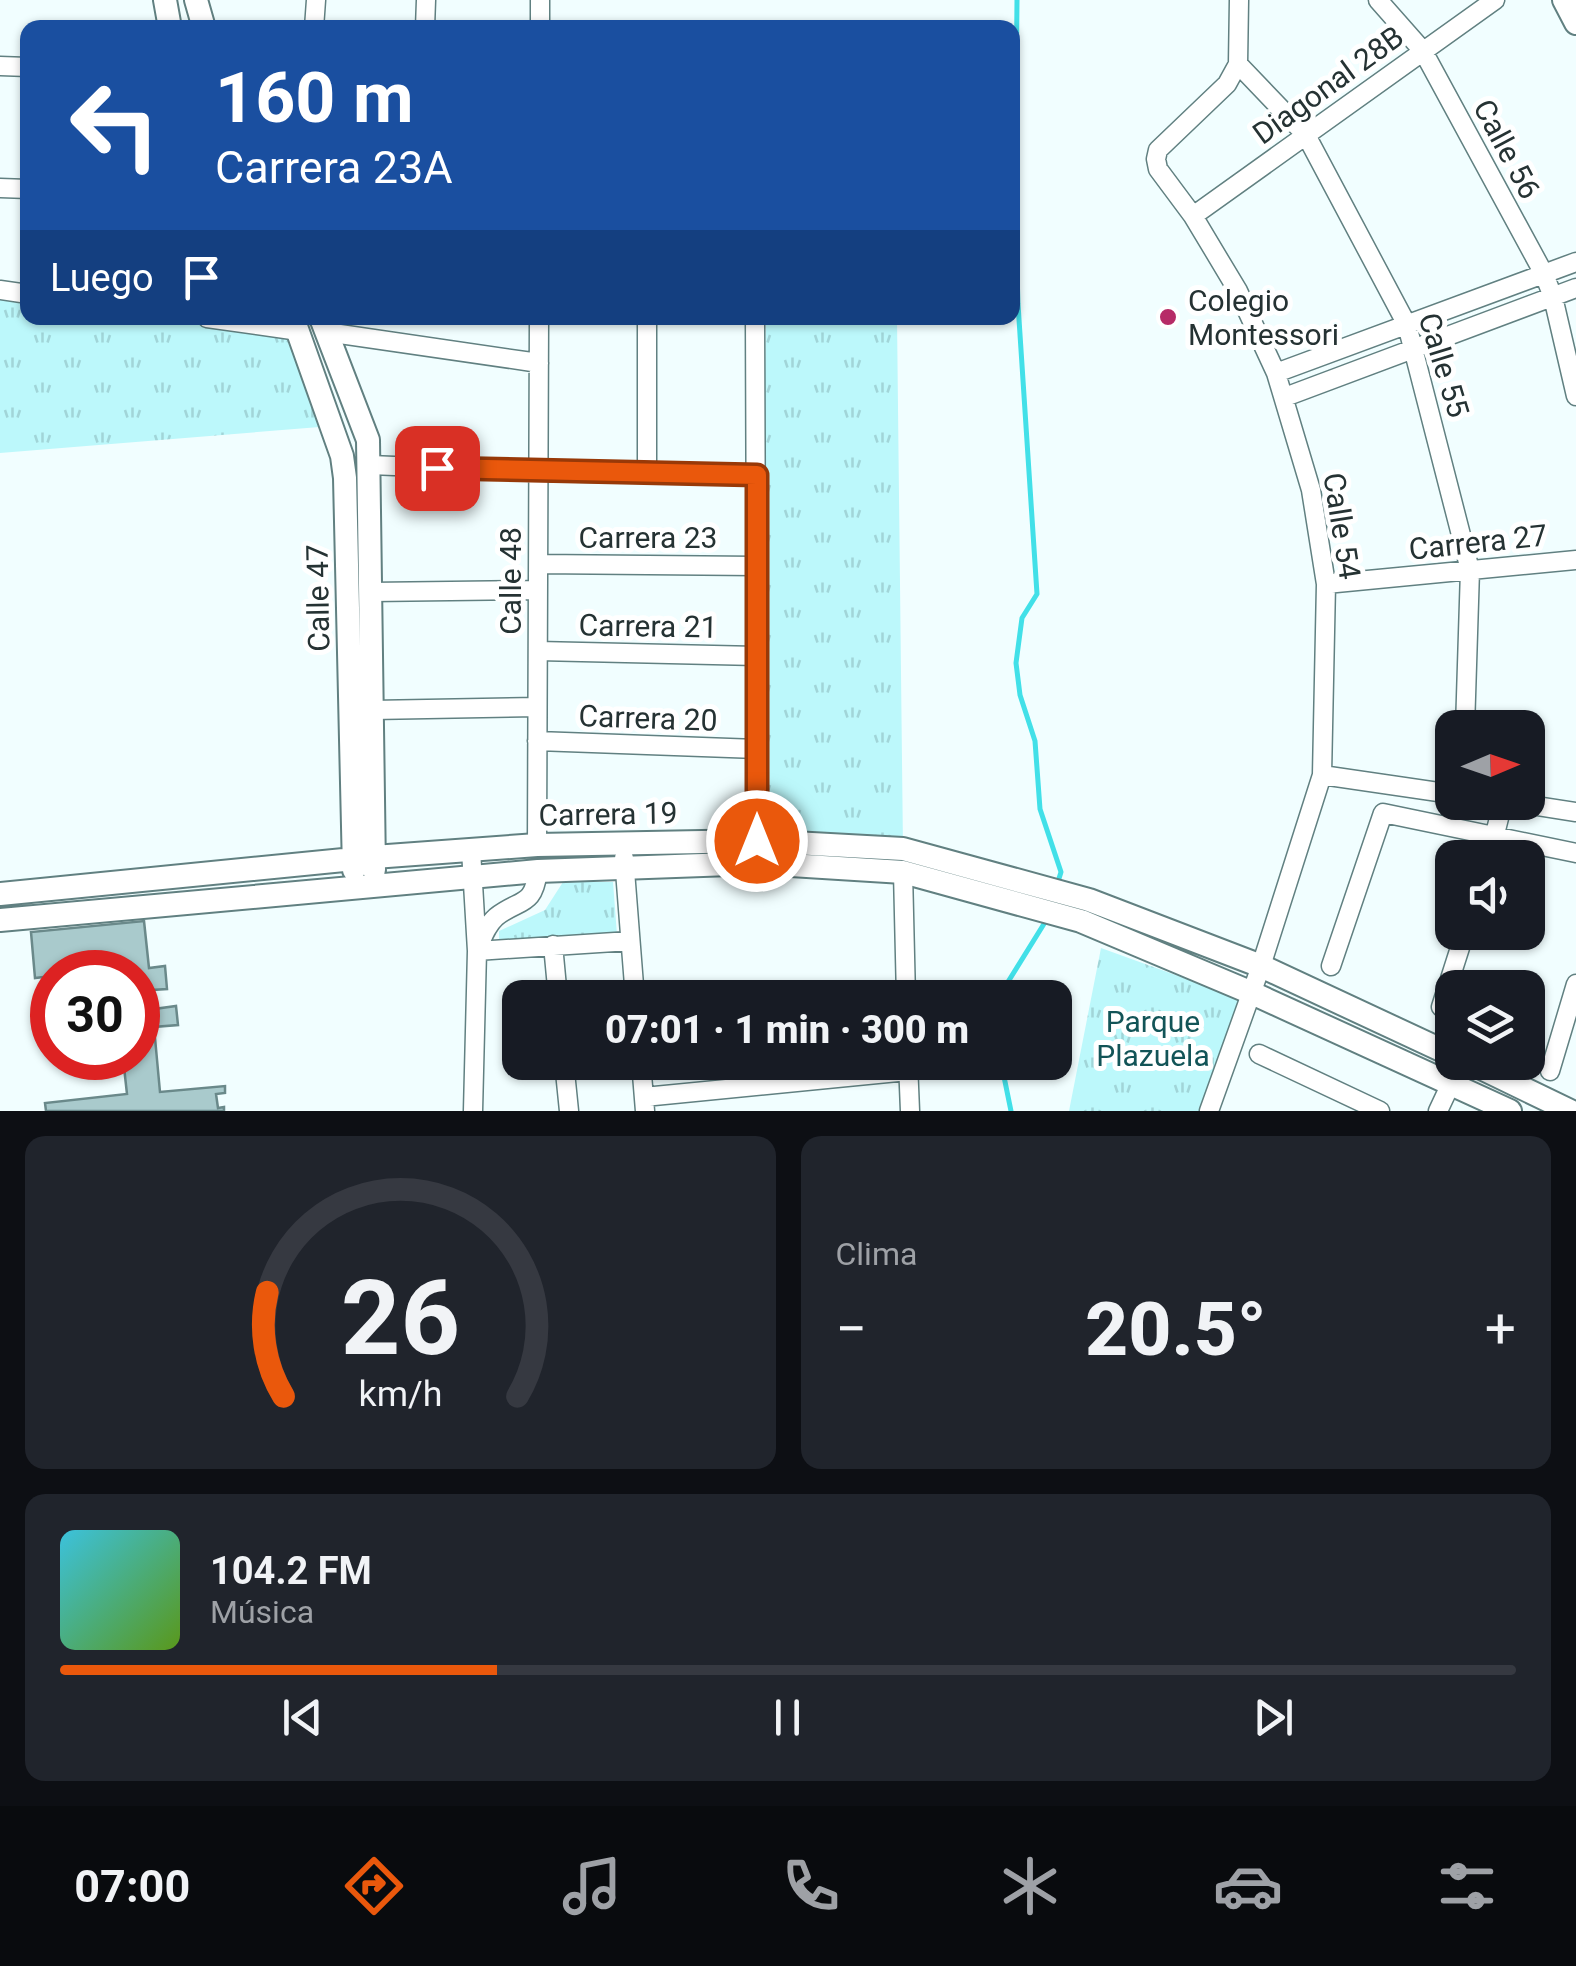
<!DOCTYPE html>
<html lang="es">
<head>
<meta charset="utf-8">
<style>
	body { margin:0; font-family:Roboto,sans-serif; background:#20242c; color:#f1f3f6; height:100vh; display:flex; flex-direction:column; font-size:38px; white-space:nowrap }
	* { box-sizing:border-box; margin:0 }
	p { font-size:32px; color:#9ea1a6 }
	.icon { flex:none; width:55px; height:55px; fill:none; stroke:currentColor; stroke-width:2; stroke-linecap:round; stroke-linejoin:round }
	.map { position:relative; height:1111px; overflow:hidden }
	.panel { display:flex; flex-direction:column; gap:25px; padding:25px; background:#0d0f14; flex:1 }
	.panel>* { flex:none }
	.top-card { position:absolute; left:20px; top:20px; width:1000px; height:305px; border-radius:20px; box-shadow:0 2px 8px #0004; background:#1a4fa0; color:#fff; overflow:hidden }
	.needle { width:65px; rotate:88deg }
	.buttons { position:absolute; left:1435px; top:710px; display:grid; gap:20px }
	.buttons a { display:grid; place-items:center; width:110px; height:110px; border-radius:20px; background:#171b24; box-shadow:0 2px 8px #0004; font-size:50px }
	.speed { position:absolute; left:30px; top:950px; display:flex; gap:20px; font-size:50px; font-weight:700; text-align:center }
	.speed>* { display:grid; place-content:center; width:130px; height:130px; border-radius:50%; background:#171b24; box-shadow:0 2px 8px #0004; line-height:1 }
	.speed .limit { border:15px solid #d22; background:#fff; color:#111 }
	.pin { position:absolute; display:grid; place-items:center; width:85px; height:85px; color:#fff; margin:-42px; border-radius:20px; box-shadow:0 5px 15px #0006 }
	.me { position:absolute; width:110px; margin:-55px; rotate:0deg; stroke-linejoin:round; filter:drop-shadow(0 0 8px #0008) }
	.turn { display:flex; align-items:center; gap:35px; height:210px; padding:0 30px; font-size:45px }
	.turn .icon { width:130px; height:130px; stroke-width:2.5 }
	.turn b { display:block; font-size:70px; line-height:85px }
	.then { display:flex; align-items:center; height:95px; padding:0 30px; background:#0003; gap:20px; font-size:38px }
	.big { font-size:75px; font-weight:800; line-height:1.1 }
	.panel .tile { flex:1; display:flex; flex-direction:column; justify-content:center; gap:15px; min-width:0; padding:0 35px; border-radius:20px; background:#20242c }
	.panel .dial { align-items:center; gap:0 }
	.dial svg { height:260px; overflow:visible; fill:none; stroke:#363941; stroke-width:7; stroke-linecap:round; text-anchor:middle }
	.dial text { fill:#f1f3f6; stroke:none }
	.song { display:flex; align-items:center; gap:30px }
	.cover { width:120px; height:120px; border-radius:15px; background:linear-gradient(135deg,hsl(190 70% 55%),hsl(90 70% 35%)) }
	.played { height:10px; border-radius:5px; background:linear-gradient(90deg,#ea580c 30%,#363941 30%) }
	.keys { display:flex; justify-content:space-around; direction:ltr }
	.heat { display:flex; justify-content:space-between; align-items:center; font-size:55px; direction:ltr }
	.panel .tiles { flex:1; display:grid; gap:25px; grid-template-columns:1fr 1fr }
	.tile:last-child { grid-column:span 2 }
	.trip { position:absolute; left:502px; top:980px; width:570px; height:100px; border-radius:20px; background:#171b24; box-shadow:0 2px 8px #0004; font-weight:800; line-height:100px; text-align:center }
	.tab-bar { display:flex; height:160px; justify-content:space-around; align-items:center; background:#090b0e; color:#9ea1a6 }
	.tab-bar .icon { width:70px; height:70px }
	.tab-bar .active { color:#ea580c }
	.tab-bar b { font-size:45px; color:#f1f3f6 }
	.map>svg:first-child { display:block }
	.park { fill:url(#park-tufts) }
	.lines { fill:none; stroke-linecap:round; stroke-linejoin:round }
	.stream { stroke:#42e0e8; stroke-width:5 }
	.building { fill:#a9cacc; stroke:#6a898a; stroke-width:2.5 }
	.street-casing { stroke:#618081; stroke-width:21 }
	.secondary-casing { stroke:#618081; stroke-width:26 }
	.street { stroke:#fff; stroke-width:18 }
	.secondary { stroke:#fff; stroke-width:22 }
	.route-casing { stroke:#983908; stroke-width:25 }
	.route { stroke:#ea580c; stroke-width:18 }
	.poi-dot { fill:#b62b67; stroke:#fff; stroke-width:4 }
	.labels { text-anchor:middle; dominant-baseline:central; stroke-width:10; stroke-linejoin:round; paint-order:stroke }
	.street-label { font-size:30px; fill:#253233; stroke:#fff }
	.poi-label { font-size:30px; fill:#253233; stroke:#fff; text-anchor:start }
	.park-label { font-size:30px; fill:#125457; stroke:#fff }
</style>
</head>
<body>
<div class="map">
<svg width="1576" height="1111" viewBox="0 0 1576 1111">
	<defs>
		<pattern id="park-tufts" width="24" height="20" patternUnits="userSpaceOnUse" patternTransform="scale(2.5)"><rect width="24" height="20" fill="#bcf8fb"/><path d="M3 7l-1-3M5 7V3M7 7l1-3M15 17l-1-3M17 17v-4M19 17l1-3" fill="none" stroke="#a1d5d8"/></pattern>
	</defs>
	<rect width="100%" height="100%" fill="#f1feff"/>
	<path class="park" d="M 0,292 L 27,296 L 28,318 L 196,318 L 299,331 L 332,426 L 0,453 Z
		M 766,318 L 897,318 L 903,849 L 757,841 Z
		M 563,882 L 613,882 L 617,935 L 499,940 L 499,931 L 545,910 Z
		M 1101,948 L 1239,998 L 1199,1111 L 1069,1111 Z"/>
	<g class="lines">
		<path class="stream" d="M 1017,0 L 1015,208 L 1018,304 L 1037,594 L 1022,618 L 1016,663 L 1020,695 L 1035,741 L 1040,809 L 1061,872 L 1057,885
			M 998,998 L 1047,919
			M 1001,1062 L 1011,1111"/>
	</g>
	<path class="building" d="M 144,921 L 149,968 L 165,966 L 167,989 L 152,990 L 154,1009 L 176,1006 L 178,1025 L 154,1027 L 160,1092 L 225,1086 L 225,1093 L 216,1094 L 218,1108 L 224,1107 L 224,1111 L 46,1111 L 45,1103 L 127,1094 L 123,1058 L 138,1058 L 138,972 L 52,972 L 52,976 L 35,978 L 31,932 Z"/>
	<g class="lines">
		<defs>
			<path id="street" d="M 1378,0 L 1423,51 L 1544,274 L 1553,297 L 1576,396
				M 314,28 L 316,0
				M 425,28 L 426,0
				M 540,28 L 540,0
				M 1238,64 L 1306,135 L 1407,325 L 1470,570 L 1465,728
				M 0,66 L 28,67
				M 0,188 L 28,189
				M 1193,216 L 1495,0
				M 0,290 L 28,294
				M 207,318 L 299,331
				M 755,318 L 757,841
				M 326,332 L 539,363
				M 1276,373 L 1576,262
				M 1285,397 L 1576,288
				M 370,465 L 538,472 L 757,475
				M 647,473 L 647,318
				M 538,564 L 757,566
				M 1326,584 L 1576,560
				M 371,592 L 538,590
				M 538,651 L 757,656
				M 372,710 L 537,707
				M 537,741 L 757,749
				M 1322,775 L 1452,794
				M 1511,802 L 1576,812
				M 537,845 L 539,318
				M 471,850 L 477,951 L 473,1111
				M 624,858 L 635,998
				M 1489,858 L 1503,802
				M 903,872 L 906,998
				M 553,945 L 558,998
				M 479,946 C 483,936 487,925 496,917 C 520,898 533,908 538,871
				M 477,951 L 630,941
				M 1331,966 L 1383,813 L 1576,853
				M 1441,1007 L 1465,932
				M 1259,1054 L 1380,1111
				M 564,1062 L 569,1111
				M 641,1062 L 645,1111
				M 908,1062 L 910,1111
				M 1550,1071 L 1576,984
				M 644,1097 L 908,1071
				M 1209,1111 L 1261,966 L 1322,775 L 1326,584 L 1311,490 L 1276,373 L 1238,291 L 1193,216 L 1158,169 L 1156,159 L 1158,150 L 1227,84 L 1238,64 L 1239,0
				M 1438,1111 L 1461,1062"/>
			<path id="secondary" d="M 165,0 L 170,28
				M 196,0 L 204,28
				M 1564,0 L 1576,23
				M 293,318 L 342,456 L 345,478 L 354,870
				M 321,318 L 368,440 L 374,870
				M 0,894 L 374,857 L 537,845 L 757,841 L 903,849 L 1089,900 L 1261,966 L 1452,1055
				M 0,920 L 538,871 L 758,863 L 903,872 L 1081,921 L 1252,993 L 1510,1111
				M 1469,1062 L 1570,1111"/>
		</defs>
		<use href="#street" class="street-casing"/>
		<use href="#secondary" class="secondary-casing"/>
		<use href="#street" class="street"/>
		<use href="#secondary" class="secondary"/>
	</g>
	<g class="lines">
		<defs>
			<path id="route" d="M 437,468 L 757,475 L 757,841"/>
		</defs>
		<use href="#route" class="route-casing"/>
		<use href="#route" class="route"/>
	</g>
	<circle class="poi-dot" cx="1168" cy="317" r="10"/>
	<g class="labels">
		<g class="street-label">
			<text transform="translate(1328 85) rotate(-36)">Diagonal 28B</text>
			<text transform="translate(1507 149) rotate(62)">Calle 56</text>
			<text transform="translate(1444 365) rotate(73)">Calle 55</text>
			<text transform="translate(1342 526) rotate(81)">Calle 54</text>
			<text x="648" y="537">Carrera 23</text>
			<text transform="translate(1478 542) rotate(-6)">Carrera 27</text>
			<text transform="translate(510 581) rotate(-90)">Calle 48</text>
			<text transform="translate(318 598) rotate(-91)">Calle 47</text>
			<text transform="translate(648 626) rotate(1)">Carrera 21</text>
			<text transform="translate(648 718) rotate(2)">Carrera 20</text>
			<text transform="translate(608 814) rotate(-1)">Carrera 19</text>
		</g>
		<g class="poi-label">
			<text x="1188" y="300">Colegio<tspan x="1188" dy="34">Montessori</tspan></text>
		</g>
		<g class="park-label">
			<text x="1153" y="1021">Parque<tspan x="1153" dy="34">Plazuela</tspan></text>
		</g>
	</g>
</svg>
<div class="buttons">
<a><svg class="needle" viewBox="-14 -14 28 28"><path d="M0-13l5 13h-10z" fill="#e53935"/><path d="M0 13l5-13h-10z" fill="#9ea1a6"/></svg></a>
<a><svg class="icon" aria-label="sound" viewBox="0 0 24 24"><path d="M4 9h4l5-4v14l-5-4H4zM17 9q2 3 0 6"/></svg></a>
<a><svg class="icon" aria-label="layers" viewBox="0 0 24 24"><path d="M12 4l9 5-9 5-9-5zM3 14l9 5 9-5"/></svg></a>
</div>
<div class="speed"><div class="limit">30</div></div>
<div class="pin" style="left:437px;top:468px;background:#d93025"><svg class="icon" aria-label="arrive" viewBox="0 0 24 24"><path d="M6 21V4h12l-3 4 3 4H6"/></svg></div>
<svg class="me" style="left:757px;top:841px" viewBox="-20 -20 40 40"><circle r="17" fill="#ea580c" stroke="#fff" stroke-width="3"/><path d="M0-11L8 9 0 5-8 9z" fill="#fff"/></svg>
<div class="trip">07:01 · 1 min · 300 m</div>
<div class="top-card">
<div class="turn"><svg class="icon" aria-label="left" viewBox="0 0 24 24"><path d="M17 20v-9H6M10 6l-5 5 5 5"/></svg><div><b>160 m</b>Carrera 23A</div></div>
<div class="then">Luego<svg class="icon" aria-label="arrive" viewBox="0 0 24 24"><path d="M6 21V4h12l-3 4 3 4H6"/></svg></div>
</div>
</div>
<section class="panel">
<div class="tiles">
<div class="tile dial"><svg viewBox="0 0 100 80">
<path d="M14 69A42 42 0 1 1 86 69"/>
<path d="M14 69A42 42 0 0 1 9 37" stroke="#ea580c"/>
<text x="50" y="56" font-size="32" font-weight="700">26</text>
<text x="50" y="72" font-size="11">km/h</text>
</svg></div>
<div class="tile"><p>Clima</p>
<div class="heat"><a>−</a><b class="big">20.5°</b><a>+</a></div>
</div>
<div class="tile">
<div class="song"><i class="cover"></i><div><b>104.2 FM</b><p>Música</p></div></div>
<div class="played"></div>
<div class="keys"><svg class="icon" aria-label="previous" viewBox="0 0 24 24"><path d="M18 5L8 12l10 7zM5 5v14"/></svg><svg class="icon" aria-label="pause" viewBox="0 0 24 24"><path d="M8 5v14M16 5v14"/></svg><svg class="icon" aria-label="next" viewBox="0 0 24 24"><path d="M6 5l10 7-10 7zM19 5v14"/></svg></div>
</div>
</div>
</section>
<nav class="tab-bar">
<b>07:00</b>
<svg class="icon active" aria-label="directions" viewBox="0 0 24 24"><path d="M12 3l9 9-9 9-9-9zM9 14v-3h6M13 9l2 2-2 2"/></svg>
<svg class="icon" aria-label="music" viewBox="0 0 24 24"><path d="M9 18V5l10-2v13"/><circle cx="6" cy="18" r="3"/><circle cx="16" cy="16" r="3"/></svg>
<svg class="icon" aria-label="phone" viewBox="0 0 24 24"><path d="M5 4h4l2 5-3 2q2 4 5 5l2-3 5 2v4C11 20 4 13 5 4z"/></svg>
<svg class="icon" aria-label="climate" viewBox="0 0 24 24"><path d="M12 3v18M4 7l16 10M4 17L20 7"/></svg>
<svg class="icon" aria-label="car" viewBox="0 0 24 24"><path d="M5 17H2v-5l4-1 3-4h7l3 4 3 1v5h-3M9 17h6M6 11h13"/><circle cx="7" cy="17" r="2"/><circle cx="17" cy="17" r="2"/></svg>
<svg class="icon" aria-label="filters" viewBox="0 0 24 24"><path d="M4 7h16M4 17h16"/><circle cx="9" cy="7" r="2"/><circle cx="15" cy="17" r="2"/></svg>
</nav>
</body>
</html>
